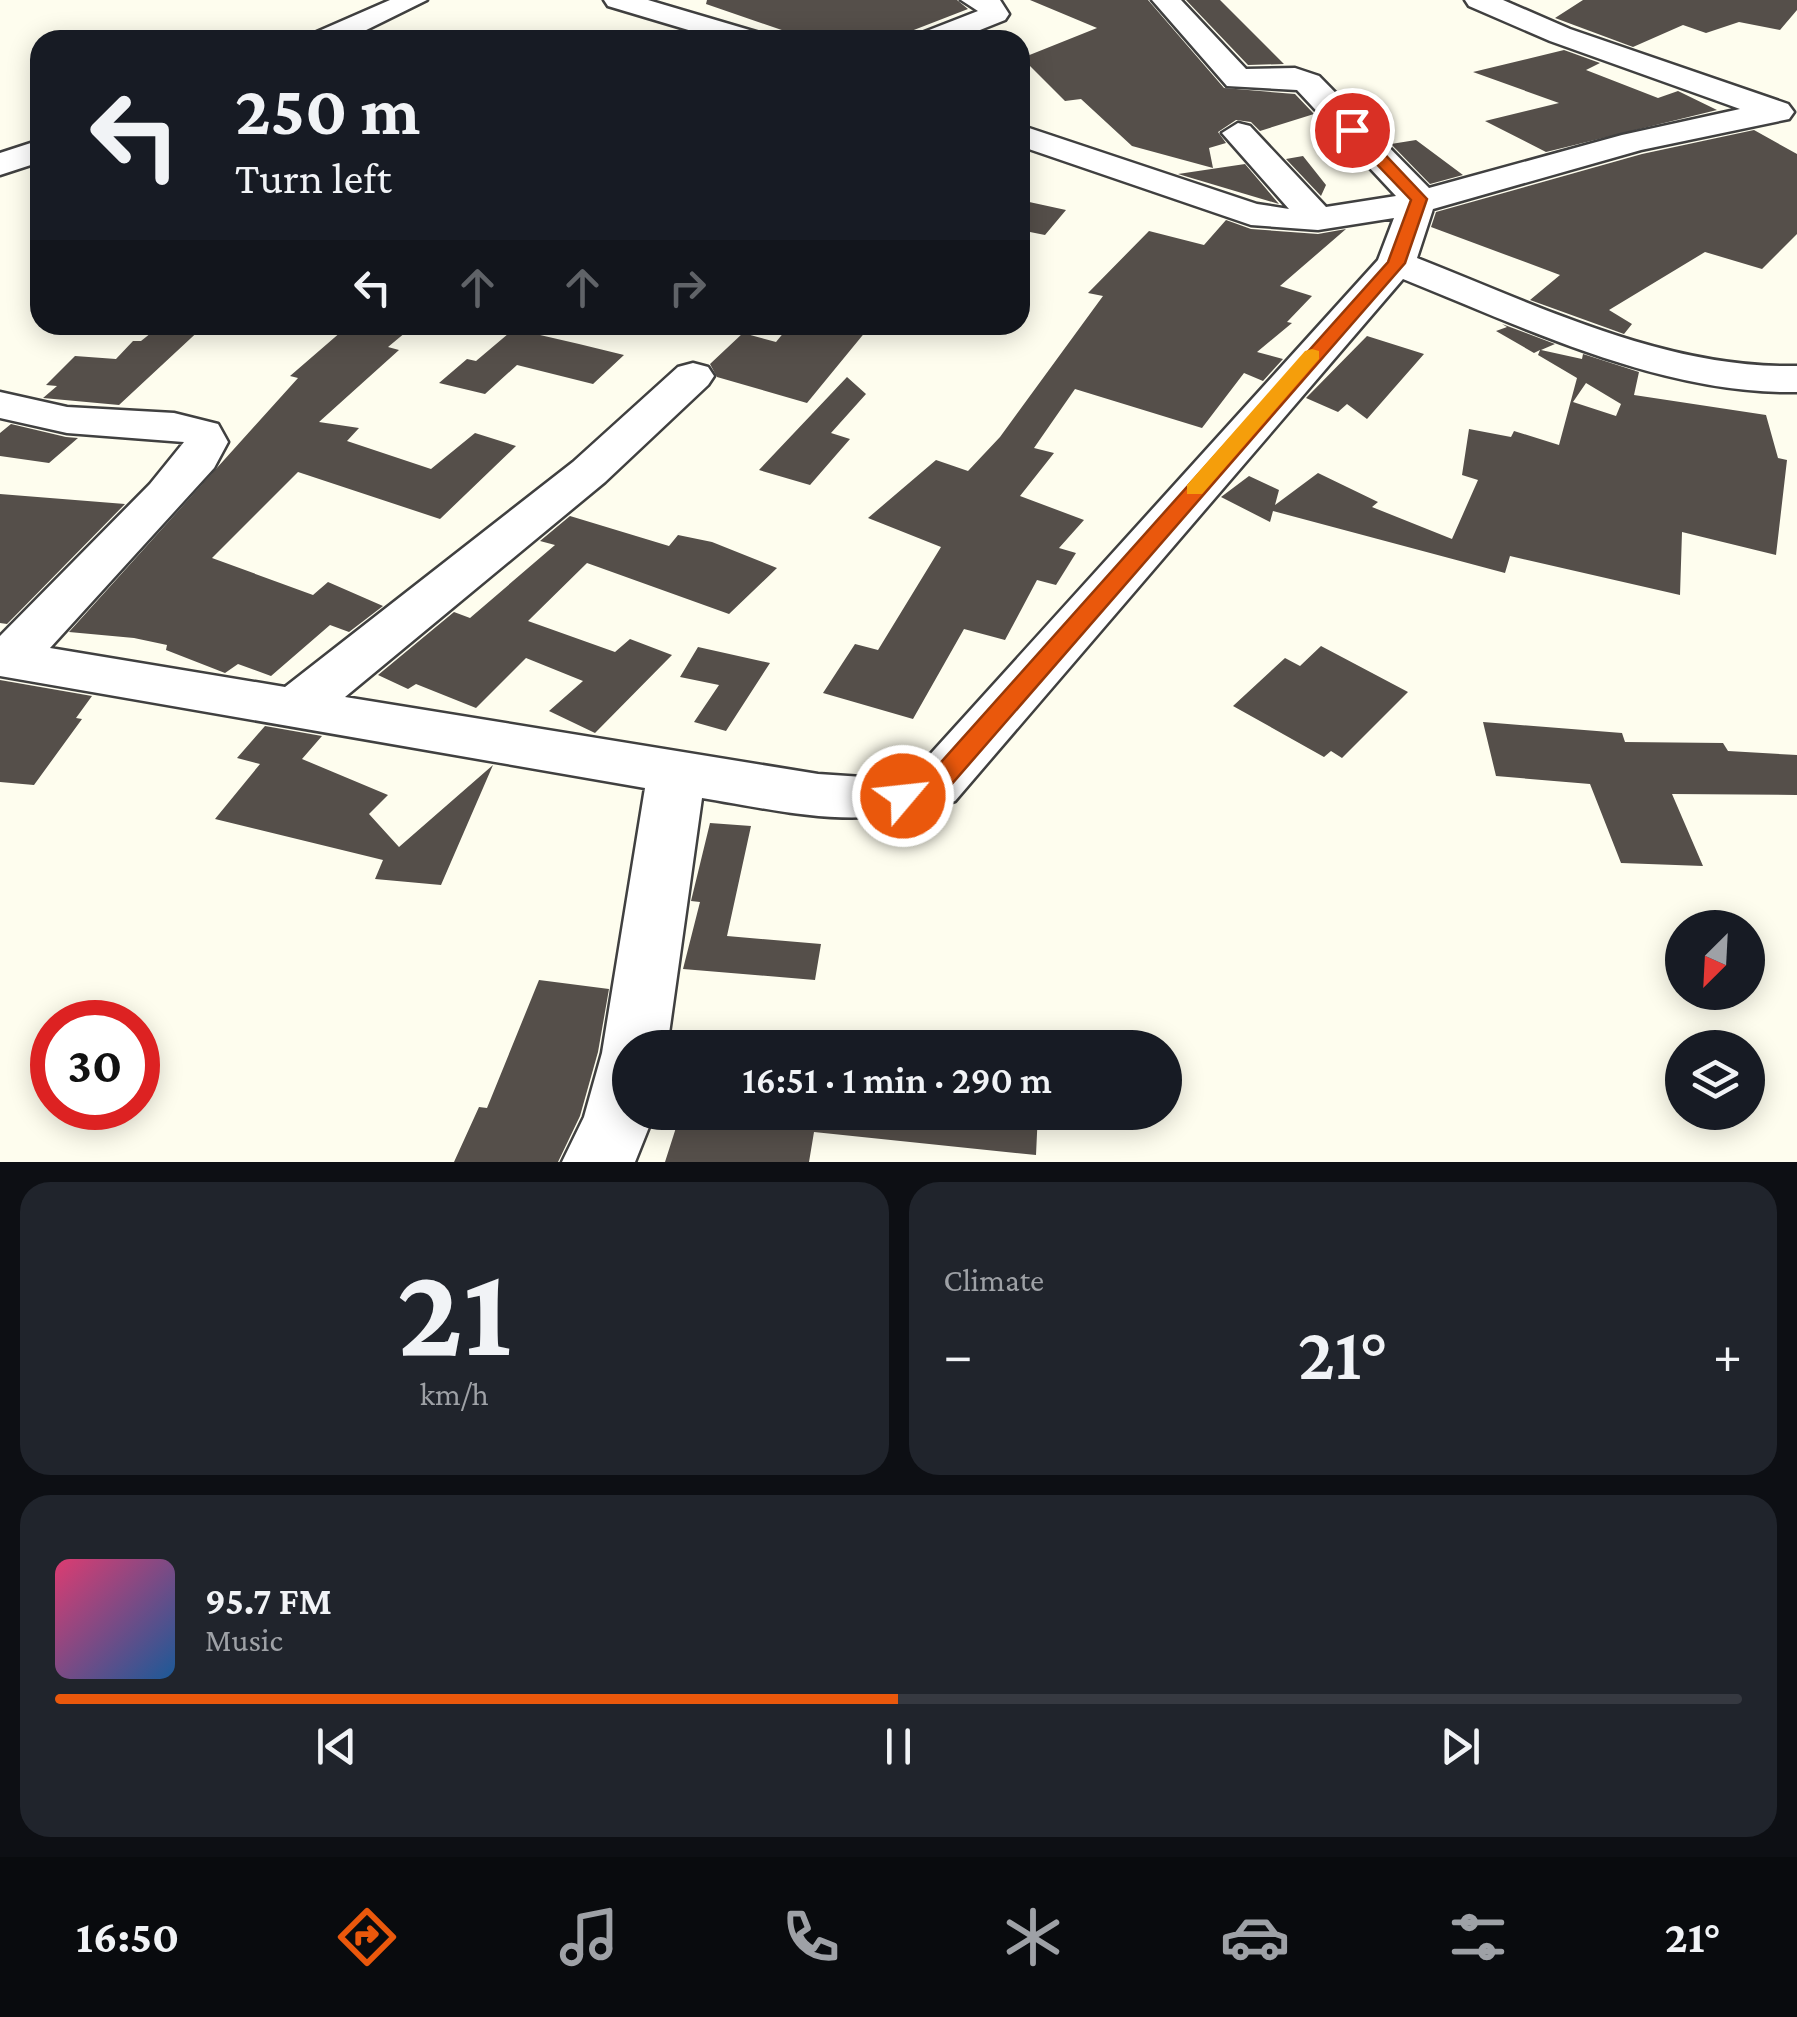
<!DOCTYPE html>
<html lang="en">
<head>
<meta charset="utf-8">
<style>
	body { margin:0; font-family:"Crimson Pro",serif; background:#20242c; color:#f1f3f6; height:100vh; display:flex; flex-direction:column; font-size:38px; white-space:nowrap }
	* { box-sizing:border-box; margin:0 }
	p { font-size:32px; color:#9ea1a6 }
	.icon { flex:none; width:55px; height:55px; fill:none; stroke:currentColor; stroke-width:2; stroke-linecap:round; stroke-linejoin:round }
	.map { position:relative; height:1162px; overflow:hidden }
	.drawer { display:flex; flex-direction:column; gap:20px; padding:20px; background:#0d0f14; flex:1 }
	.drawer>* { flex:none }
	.guide { position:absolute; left:30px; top:30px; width:1000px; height:305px; border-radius:30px; box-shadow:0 5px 25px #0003; background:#171b24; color:#f1f3f6; overflow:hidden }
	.needle { width:65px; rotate:204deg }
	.buttons { position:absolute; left:1665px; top:910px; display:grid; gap:20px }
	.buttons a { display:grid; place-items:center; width:100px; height:100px; border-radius:50%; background:#171b24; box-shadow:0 5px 25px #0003; font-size:50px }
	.speed { position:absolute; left:30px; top:1000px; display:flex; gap:20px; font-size:50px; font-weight:700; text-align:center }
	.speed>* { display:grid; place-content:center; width:130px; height:130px; border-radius:50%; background:#171b24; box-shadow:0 5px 25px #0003; line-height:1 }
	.speed .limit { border:15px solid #d22; background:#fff; color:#111 }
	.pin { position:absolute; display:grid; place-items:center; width:85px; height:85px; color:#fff; margin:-42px; border:5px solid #fff; border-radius:50%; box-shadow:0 2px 10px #0007 }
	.me { position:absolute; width:110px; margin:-55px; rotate:62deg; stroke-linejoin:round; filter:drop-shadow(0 0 8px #0008) }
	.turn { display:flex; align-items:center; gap:35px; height:210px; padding:0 40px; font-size:45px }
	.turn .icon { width:130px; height:130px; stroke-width:2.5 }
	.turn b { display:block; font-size:70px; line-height:85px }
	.lanes { display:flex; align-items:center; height:95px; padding:0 40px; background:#0003; justify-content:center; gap:50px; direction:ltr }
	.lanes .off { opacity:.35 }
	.big { font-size:75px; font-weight:600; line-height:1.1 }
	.drawer .widget { flex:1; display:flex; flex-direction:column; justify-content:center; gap:15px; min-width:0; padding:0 35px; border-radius:30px; background:#20242c }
	.drawer .dial { align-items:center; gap:0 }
	.dial b { font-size:130px; line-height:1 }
	.song { display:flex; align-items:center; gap:30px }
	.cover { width:120px; height:120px; border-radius:15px; background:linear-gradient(135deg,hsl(340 70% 55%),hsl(210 70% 35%)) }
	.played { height:10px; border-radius:5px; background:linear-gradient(90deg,#ea580c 50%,#363941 50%) }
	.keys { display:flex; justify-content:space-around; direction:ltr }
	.heat { display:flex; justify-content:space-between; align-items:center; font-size:55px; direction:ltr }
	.drawer .tiles { flex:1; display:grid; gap:20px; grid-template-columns:1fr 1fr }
	.widget:last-child { grid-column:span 2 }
	.trip { position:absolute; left:612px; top:1030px; width:570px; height:100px; border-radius:50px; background:#171b24; box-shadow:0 5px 25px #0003; font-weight:600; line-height:100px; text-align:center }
	.menu { display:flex; height:160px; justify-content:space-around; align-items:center; background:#090b0e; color:#9ea1a6 }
	.menu .icon { width:70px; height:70px }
	.menu .current { color:#ea580c }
	.menu b { font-size:45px; color:#f1f3f6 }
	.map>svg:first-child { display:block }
	.building { fill:#554f4a; fill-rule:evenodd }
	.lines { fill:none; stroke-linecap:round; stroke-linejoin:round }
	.minor-casing { stroke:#404040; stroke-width:5 }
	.minor { fill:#fff; fill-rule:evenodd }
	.route { fill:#ea580c; stroke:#983908; stroke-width:2.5 }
	.slow { fill:#f59e0b }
</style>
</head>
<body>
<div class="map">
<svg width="1797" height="1162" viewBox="0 0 1797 1162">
	<rect width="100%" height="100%" fill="#fefdee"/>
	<path class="building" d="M 707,0 L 957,0 L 968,9 L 888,40 L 842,36 L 811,40 L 706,4 Z
		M 1030,0 L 1148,0 L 1224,88 L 1295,94 L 1314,114 L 1260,131 L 1251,122 L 1236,120 L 1218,132 L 1226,143 L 1209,148 L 1213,168 L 1132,146 L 1081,99 L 1065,101 L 1022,58 L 1097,28 Z
		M 1186,0 L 1220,0 L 1284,64 L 1248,65 Z
		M 1583,0 L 1797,0 L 1797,10 L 1780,30 L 1739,22 L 1706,33 L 1683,25 L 1633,47 L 1555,18 Z
		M 1564,50 L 1600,63 L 1586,70 L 1658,98 L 1678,91 L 1717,110 L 1546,152 L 1485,121 L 1559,103 L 1473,72 Z
		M 1754,130 L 1797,154 L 1797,234 L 1762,269 L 1705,252 L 1609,310 L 1632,324 L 1624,334 L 1530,300 L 1560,275 L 1431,227 L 1436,212 L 1642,154 Z
		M 1416,140 L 1463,175 L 1430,184 L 1391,144 Z
		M 1303,156 L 1326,185 L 1321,196 L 1286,159 Z
		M 1245,164 L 1279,204 L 1178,174 Z
		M 1020,200 L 1066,210 L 1045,235 L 1020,230 Z
		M 1226,220 L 1251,229 L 1318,234 L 1346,229 L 1280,286 L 1312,296 L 1287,322 L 1292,323 L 1257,352 L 1283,359 L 1263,381 L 1244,373 L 1202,428 L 1075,389 L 1034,448 L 1054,453 L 1020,496 L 1084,520 L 1059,548 L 1076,553 L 1056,585 L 1037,580 L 1005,640 L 964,629 L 913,719 L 823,693 L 855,644 L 878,650 L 941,547 L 868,518 L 936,460 L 968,471 L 1000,437 L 1103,296 L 1088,293 L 1149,231 L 1204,245 Z
		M 1502,324 L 1555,344 L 1541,350 L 1582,359 L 1583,354 L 1639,372 L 1634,395 L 1766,415 L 1778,458 L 1787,460 L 1776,555 L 1682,532 L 1680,595 L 1510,556 L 1505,573 L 1273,511 L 1270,522 L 1221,497 L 1249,476 L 1279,490 L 1275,505 L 1318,473 L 1378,502 L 1372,507 L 1452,539 L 1478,480 L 1462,475 L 1469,429 L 1511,437 L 1514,431 L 1559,445 L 1577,378 L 1538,355 L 1540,350 L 1534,353 L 1496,331 L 1507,327 ZM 1586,383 L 1621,404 L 1616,416 L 1573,402 Z
		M 161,325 L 205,325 L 119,405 L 43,398 L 57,386 L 46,385 L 75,356 L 116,359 L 133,341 L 141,341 Z
		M 349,325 L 406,332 L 388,347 L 399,350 L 319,422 L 359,428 L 347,441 L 431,469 L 475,433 L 516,446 L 440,519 L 298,472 L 212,558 L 313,595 L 328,582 L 383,606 L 349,632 L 330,625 L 271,676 L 238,664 L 225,673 L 166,650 L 167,645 L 134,638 L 69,632 L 298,378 L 290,376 Z
		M 790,325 L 871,325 L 807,403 L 717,377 L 710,364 L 743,333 L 776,342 Z
		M 514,329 L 579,344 L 624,355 L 593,384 L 517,365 L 485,394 L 439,383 L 467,359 L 476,361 Z
		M 1367,336 L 1424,354 L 1367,419 L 1347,404 L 1338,412 L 1306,398 Z
		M 847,377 L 866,394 L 831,433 L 850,439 L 810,485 L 759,470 Z
		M 11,424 L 66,437 L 78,438 L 49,463 L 0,456 L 0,433 Z
		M 0,494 L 125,504 L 7,624 L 0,623 Z
		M 570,516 L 669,546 L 678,535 L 712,542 L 777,568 L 729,614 L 587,563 L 528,621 L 615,652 L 630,639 L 672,655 L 595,733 L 549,711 L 583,681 L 526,658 L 476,708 L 416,684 L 408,689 L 378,675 L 454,612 L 470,618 L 555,545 L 540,541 Z
		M 1321,646 L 1408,692 L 1342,758 L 1331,751 L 1324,757 L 1233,706 L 1285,658 L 1300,666 Z
		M 698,647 L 770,663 L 726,731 L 694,722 L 719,685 L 680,677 Z
		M 0,680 L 92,696 L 76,718 L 82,719 L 34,785 L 0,782 Z
		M 1483,722 L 1622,733 L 1625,742 L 1723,743 L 1728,751 L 1797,755 L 1797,795 L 1672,794 L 1703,866 L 1621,863 L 1590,784 L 1496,776 Z
		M 265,726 L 322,736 L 302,759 L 388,795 L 369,814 L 399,847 L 493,765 L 441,885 L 375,879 L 383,860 L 215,819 L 260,764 L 237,758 Z
		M 710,823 L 751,826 L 727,936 L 821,944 L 815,980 L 683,969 L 700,902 L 691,901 Z
		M 539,980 L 609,989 L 598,1052 L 580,1116 L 558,1162 L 454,1162 L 479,1107 L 487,1108 Z
		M 681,1112 L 1038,1112 L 1036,1155 L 814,1132 L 809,1162 L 665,1162 Z"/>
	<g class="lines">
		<defs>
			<path id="minor" d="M 390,0 L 427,0 L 346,40 L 307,40 L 312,34 Z
				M 604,0 L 648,0 L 763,34 L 768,40 L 722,40 L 608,6 Z
				M 961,0 L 1000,0 L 1009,14 L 1005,20 L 955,40 L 914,40 L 919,34 L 978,11 Z
				M 1152,0 L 1181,0 L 1246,69 L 1295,68 L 1319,76 L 1429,188 L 1622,135 L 1740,109 L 1550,41 L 1469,6 L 1465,0 L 1503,0 L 1570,29 L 1788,104 L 1794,112 L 1789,119 L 1641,150 L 1433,209 L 1417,258 C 1537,305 1665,369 1797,366 L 1797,392 C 1663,395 1525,328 1403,279 L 955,801 C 859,831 798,814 702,798 L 667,1048 L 630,1048 L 630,1112 L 655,1112 L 635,1162 L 562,1162 L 584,1117 L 602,1053 L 645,788 L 0,676 L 0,636 L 150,484 L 184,442 L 67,433 L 0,418 L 0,392 L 67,407 L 174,413 L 218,424 L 228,442 L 214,468 L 50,648 L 285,687 L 573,462 L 678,367 L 693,363 L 708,367 L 714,376 L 708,385 L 605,482 L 345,697 L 818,774 L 863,777 L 916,770 L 1378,260 L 1394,218 L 1318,230 L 1251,225 L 1020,146 L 1020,125 L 1257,204 L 1289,209 L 1222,133 L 1238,123 L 1250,126 L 1326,207 L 1396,196 L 1297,90 L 1227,86 Z
				M 40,140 L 40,162 L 0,175 L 0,153 Z"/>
		</defs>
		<use href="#minor" class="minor-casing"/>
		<use href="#minor" class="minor"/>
	</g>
	<path class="route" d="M 1347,126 L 1358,126 L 1427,199 L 1405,263 L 944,793 L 903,806 L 894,803 L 890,796 L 894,789 L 926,779 L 1388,262 L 1411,200 L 1347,133 Z"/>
	<path class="slow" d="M 1312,349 L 1319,351 L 1319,359 L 1202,494 L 1187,494 L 1187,485 L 1305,351 Z"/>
</svg>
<div class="buttons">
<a><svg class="needle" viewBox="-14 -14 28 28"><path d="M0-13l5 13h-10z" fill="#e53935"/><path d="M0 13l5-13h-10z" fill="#9ea1a6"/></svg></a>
<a><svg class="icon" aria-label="layers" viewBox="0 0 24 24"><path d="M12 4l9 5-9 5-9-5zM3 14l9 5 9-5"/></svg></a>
</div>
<div class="speed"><div class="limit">30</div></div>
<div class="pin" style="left:1352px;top:130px;background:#d93025"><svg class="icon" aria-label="arrive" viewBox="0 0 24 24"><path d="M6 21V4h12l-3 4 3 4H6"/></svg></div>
<svg class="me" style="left:903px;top:796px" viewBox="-20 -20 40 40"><circle r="17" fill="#ea580c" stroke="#fff" stroke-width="3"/><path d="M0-11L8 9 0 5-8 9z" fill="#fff"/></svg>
<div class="trip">16:51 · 1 min · 290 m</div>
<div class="guide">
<div class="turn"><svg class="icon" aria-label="left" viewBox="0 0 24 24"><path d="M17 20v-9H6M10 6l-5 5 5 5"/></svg><div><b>250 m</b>Turn left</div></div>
<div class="lanes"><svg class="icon" aria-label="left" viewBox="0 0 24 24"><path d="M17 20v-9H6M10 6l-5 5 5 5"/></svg><svg class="icon off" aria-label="ahead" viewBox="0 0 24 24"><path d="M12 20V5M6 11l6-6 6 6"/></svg><svg class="icon off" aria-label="ahead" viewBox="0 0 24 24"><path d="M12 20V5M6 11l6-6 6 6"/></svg><svg class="icon off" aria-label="right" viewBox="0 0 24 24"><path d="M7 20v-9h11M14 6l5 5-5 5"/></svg></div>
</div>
</div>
<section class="drawer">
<div class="tiles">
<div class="widget dial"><b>21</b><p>km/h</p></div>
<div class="widget"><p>Climate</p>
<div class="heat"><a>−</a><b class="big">21°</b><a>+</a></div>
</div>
<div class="widget">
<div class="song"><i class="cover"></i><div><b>95.7 FM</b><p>Music</p></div></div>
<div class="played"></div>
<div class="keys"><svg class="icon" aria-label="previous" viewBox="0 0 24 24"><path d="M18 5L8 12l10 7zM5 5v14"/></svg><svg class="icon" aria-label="pause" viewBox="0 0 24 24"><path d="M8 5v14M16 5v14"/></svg><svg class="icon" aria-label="next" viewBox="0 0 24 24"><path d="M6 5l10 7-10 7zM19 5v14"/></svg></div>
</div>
</div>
</section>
<nav class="menu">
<b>16:50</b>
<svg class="icon current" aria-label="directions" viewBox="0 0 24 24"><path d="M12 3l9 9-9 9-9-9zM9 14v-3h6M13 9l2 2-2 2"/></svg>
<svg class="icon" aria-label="music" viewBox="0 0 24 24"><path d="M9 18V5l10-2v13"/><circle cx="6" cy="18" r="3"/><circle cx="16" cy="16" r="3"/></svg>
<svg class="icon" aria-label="phone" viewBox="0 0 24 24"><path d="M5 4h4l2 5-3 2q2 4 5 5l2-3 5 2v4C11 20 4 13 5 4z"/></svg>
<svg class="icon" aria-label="climate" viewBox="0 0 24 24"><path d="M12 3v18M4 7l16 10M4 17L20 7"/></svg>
<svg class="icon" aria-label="car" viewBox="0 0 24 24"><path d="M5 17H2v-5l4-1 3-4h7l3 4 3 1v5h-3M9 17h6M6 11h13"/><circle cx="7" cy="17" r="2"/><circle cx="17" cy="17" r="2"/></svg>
<svg class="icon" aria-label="filters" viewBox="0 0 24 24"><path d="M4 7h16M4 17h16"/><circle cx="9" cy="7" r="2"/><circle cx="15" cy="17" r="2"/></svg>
<b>21°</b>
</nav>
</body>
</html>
